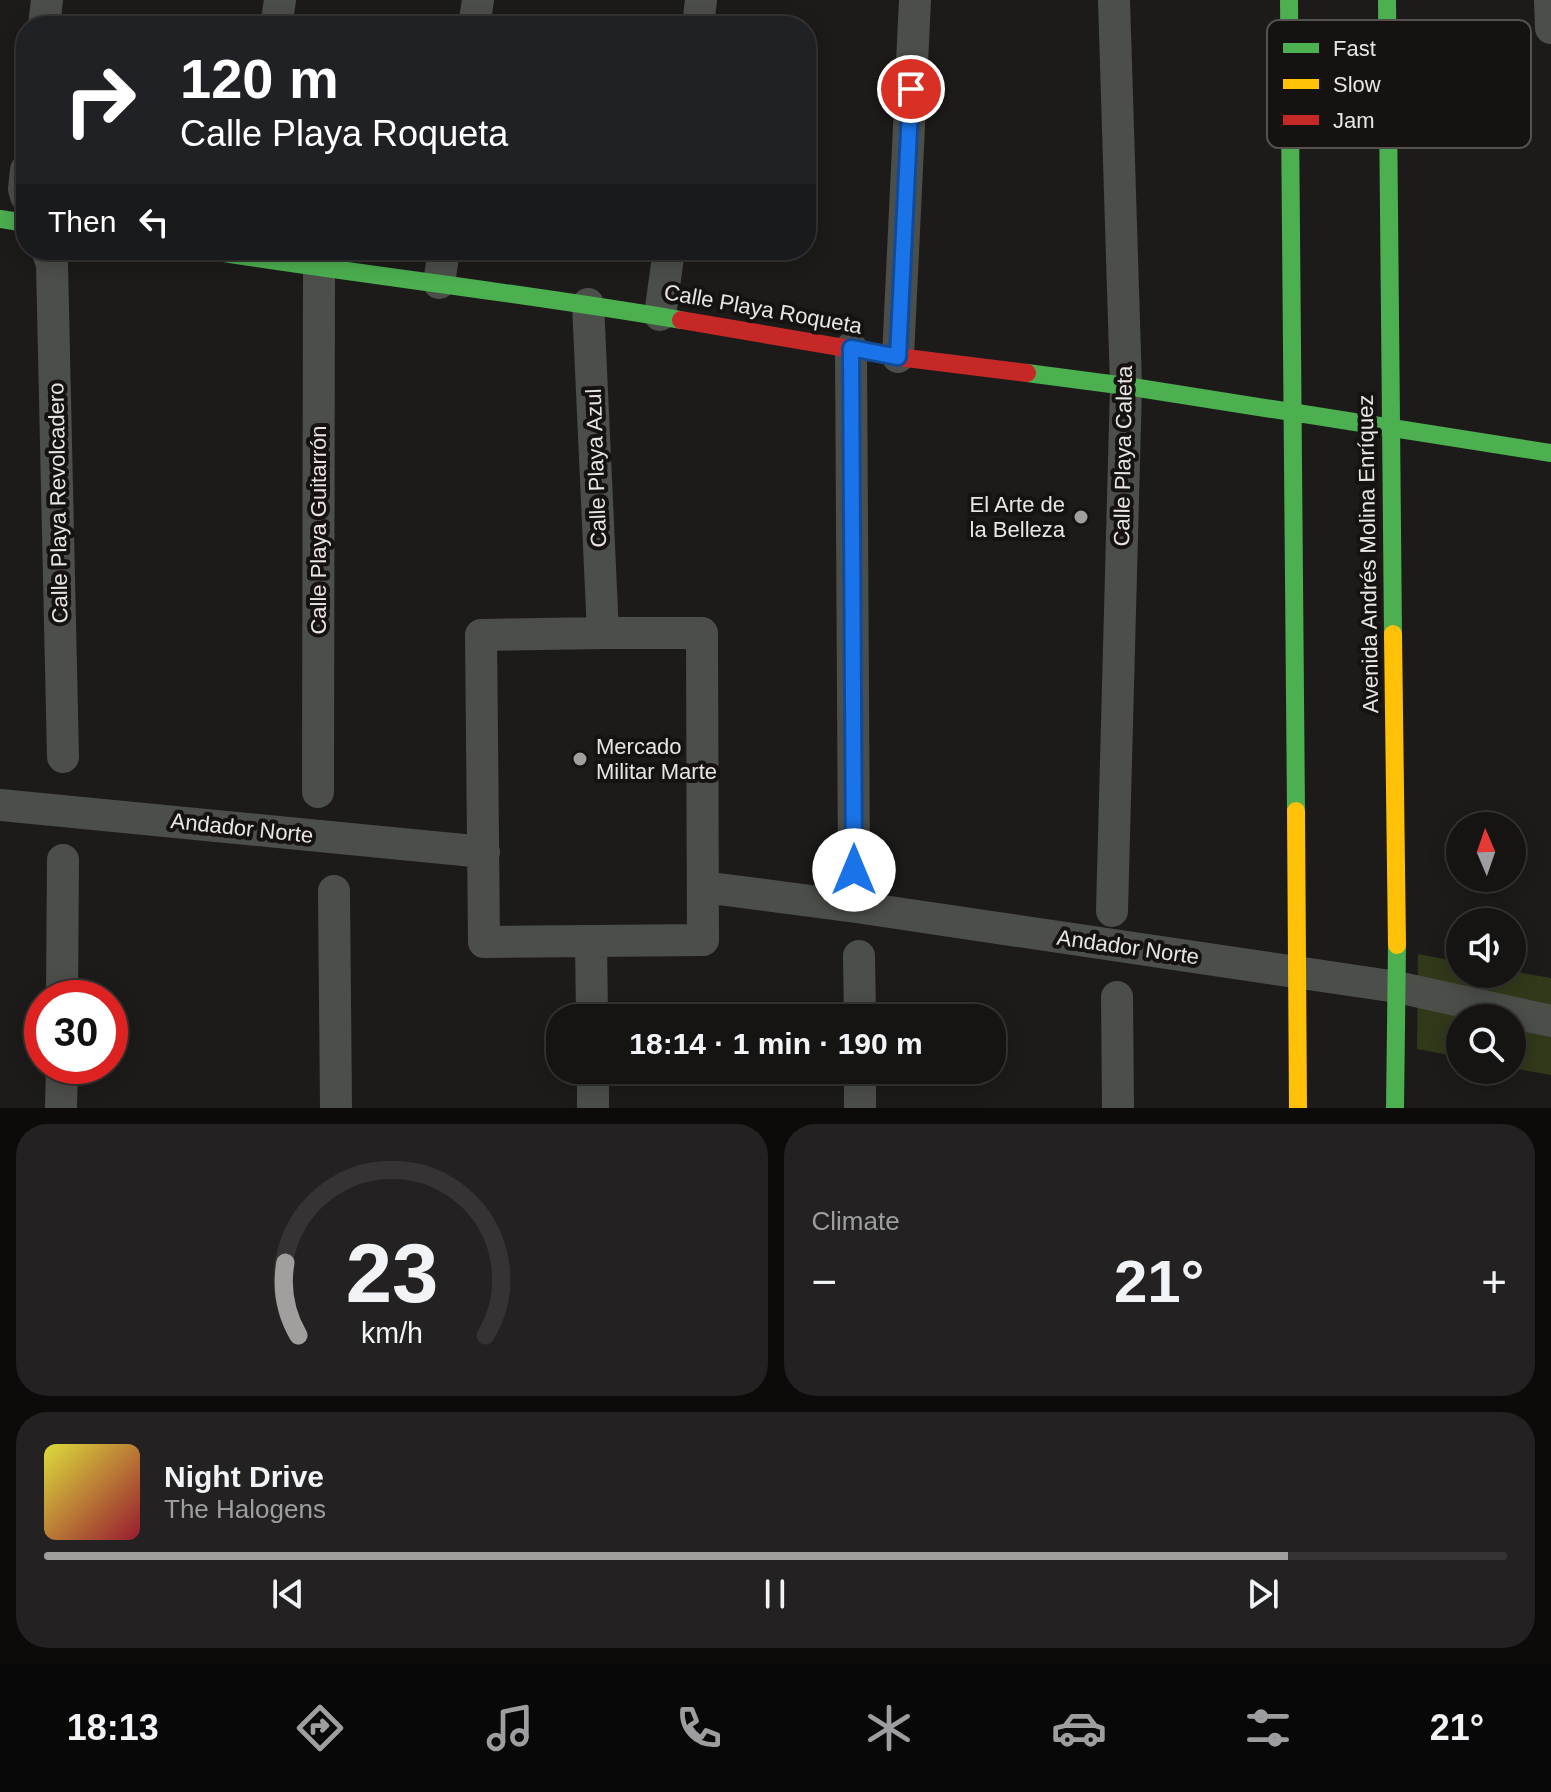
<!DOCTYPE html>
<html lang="en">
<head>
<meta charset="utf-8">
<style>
	body { margin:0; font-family:Helvetica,sans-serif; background:#232121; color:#f1f3f6; height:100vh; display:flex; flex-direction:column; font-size:30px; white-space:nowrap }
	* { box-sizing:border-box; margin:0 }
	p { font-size:26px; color:#9e9ea0 }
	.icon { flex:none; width:44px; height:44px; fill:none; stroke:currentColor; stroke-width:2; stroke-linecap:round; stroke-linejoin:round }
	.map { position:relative; height:1108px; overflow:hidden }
	.panel { display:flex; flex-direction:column; gap:16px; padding:16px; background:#0c0b0a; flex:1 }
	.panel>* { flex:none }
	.hud { position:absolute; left:16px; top:16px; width:800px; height:244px; border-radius:32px; box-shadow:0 4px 20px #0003,0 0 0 2px #353333; background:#202124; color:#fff; overflow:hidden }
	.needle { width:52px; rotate:358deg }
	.tools { position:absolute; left:1446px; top:812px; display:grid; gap:16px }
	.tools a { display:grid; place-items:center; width:80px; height:80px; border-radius:50%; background:#161413; box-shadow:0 4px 20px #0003,0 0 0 2px #353333; font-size:40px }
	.speed { position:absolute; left:24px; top:980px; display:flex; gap:16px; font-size:40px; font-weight:700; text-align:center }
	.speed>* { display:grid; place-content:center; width:104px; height:104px; border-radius:50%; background:#161413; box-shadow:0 4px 20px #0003,0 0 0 2px #353333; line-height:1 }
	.speed .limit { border:12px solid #d22; background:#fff; color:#111 }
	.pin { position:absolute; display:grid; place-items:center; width:68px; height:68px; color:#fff; margin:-34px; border:4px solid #fff; border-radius:50%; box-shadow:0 2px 8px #0007 }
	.me { position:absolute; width:88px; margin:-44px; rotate:0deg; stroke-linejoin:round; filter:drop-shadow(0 0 6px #0008) }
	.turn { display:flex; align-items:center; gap:28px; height:168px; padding:0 32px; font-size:36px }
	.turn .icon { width:104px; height:104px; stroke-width:2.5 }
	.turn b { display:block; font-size:56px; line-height:68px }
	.then { display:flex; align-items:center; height:76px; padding:0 32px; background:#0003; gap:16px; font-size:30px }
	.big { font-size:60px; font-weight:700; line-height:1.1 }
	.panel .card { flex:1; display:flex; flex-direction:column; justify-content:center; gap:12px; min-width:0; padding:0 28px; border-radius:32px; background:#232121 }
	.panel .dial { align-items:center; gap:0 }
	.dial svg { height:208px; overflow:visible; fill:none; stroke:#353333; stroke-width:7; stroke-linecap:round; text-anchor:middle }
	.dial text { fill:#f1f3f6; stroke:none }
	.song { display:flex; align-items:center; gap:24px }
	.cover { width:96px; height:96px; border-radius:12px; background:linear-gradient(135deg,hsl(60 70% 55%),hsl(350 70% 35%)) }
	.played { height:8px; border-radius:4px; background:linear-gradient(90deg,#a19f9d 85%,#353333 85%) }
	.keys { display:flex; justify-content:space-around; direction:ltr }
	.heat { display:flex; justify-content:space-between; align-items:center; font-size:44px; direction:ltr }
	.panel .tiles { flex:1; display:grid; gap:16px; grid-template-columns:1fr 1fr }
	.card:last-child { grid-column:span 2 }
	.trip { position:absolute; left:546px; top:1004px; width:460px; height:80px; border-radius:32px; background:#161413; box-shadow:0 4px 20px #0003,0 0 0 2px #353333; font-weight:700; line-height:80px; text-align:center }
	.menu { display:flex; height:128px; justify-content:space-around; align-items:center; background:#090808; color:#9e9ea0 }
	.menu .icon { width:56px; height:56px }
	.menu .current { color:#a19f9d }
	.menu b { font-size:36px; color:#f1f3f6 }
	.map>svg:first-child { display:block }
	.green { fill:#32391a }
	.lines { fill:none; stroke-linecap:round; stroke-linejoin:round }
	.street { stroke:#4c4e49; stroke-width:32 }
	.fast { stroke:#4caf50; stroke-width:18 }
	.slow { stroke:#ffc107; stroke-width:18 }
	.jam { stroke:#c62828; stroke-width:18 }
	.route-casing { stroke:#114b97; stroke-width:20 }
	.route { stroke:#1a73e8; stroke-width:14 }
	.poi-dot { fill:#a19f9d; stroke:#151210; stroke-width:3 }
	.labels { text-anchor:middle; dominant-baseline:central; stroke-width:8; stroke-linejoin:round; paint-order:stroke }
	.street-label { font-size:22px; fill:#e8e6e4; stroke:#151210 }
	.poi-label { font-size:22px; fill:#e8e6e4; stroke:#151210; text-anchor:end }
	.key { fill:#151210; stroke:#545250; stroke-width:2 }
	.key-label { font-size:22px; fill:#e8e6e4 }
</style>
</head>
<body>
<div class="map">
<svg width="1551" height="1108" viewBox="0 0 1551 1108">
	<rect width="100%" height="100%" fill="#1d1b19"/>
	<path class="green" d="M 1418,954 L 1460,962 L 1460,974 L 1512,974 L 1512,971 L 1551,978 L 1551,1075 L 1512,1068 L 1512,1018 L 1460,1018 L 1460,1057 L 1417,1049 Z"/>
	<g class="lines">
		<path class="street" d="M 1550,0 L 1551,28
			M 44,26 L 47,0
			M 276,26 L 280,0
			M 474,26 L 478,0
			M 698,26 L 701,0
			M 26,170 L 24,189 L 26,196
			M 47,250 L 52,264 L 63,757
			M 439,283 L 444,250
			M 588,304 L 603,633
			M 660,315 L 669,250
			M 851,348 L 854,870
			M 898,357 L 915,0
			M 603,633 L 702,633 L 703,940 L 484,942 L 481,635 Z
			M 318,792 L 319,268
			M 0,805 L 484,852
			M 703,887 L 856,907 L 1397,987 L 1551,1021
			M 334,891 L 336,1108
			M 1112,911 L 1126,386 L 1114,0
			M 591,941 L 592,1018
			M 859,956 L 860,1018
			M 1117,997 L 1118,1108
			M 62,998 L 63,860
			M 593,1070 L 593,1108
			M 860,1070 L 860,1108
			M 61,1108 L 62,1066"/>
		<path class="fast" d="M 1289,0 L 1296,811
			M 1387,0 L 1393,634
			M 0,219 L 26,223
			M 204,250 C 363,275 523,293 681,320
			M 1027,373 L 1126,386 L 1551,453
			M 1395,1108 L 1397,945"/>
		<path class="slow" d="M 1393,634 L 1397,945
			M 1296,811 L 1298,1108"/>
		<path class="jam" d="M 681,320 L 898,357 L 1027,373"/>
	</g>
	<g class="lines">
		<defs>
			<path id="route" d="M 854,870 L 851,348 L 898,357 L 911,89"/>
		</defs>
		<use href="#route" class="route-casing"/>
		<use href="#route" class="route"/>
	</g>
	<g class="poi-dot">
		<circle cx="1081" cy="517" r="8"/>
		<circle cx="580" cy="759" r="8"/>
	</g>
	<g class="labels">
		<g class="street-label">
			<text transform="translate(763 309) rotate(10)">Calle Playa Roqueta</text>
			<text transform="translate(1123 456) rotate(-89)">Calle Playa Caleta</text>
			<text transform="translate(596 468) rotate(-92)">Calle Playa Azul</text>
			<text transform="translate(58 503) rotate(-91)">Calle Playa Revolcadero</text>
			<text transform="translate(318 530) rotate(-90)">Calle Playa Guitarrón</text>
			<text transform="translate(1368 554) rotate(-91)">Avenida Andrés Molina Enríquez</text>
			<text transform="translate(242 828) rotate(6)">Andador Norte</text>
			<text transform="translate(1128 947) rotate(8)">Andador Norte</text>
		</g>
		<g class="poi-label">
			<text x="1065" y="504">El Arte de<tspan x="1065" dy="25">la Belleza</tspan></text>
			<text x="596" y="746" text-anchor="start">Mercado<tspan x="596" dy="25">Militar Marte</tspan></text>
		</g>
	</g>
	<rect x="1267" y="20" width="264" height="128" rx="12" class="key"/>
	<rect x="1283" y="43" width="36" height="10" fill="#4caf50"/>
	<rect x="1283" y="79" width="36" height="10" fill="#ffc107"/>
	<rect x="1283" y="115" width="36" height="10" fill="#c62828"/>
	<g class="key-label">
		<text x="1333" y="56">Fast</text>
		<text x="1333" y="92">Slow</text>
		<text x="1333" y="128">Jam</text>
	</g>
</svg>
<div class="tools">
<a><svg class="needle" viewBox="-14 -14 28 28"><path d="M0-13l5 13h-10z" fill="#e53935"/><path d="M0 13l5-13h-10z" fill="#9e9ea0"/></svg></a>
<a><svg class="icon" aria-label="sound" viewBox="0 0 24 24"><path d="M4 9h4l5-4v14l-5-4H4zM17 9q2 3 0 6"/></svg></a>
<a><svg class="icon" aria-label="search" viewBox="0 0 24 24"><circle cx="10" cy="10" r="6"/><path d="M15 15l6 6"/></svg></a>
</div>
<div class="speed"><div class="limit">30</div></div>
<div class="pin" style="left:911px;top:89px;background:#d93025"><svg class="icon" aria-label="arrive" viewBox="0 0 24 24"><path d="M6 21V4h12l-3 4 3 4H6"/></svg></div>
<svg class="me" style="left:854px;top:870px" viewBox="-20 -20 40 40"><circle r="19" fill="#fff"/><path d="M0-13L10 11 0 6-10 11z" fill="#1a73e8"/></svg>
<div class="trip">18:14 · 1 min · 190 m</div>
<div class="hud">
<div class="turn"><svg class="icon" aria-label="right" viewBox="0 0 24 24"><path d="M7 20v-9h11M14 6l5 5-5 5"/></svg><div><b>120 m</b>Calle Playa Roqueta</div></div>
<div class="then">Then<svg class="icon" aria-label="left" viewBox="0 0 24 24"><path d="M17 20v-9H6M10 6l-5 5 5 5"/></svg></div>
</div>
</div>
<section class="panel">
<div class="tiles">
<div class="card dial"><svg viewBox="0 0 100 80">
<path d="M14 69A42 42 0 1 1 86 69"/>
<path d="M14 69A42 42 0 0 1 9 41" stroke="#a19f9d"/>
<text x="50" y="56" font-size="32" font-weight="700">23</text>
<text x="50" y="72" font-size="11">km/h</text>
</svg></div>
<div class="card"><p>Climate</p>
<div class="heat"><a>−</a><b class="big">21°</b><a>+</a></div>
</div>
<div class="card">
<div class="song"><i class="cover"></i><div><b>Night Drive</b><p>The Halogens</p></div></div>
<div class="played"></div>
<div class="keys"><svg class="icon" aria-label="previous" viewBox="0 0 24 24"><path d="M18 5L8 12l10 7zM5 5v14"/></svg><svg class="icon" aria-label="pause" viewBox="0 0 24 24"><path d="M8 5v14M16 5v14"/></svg><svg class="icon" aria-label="next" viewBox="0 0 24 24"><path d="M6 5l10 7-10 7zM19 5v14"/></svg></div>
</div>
</div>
</section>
<nav class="menu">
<b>18:13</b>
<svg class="icon current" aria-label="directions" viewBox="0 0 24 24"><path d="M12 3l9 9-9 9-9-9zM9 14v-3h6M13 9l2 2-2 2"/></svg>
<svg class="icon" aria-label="music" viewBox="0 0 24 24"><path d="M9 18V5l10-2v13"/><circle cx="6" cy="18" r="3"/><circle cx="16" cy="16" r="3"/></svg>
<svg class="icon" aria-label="phone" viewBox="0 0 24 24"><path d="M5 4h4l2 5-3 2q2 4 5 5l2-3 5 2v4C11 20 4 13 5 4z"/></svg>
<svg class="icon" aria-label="climate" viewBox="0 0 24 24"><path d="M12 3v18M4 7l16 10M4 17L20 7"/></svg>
<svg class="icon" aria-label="car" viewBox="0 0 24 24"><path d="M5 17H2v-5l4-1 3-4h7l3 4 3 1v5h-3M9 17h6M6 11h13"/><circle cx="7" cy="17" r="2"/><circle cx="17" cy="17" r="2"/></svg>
<svg class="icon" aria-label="filters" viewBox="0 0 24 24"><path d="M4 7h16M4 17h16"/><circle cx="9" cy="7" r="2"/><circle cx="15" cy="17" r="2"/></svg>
<b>21°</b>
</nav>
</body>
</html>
